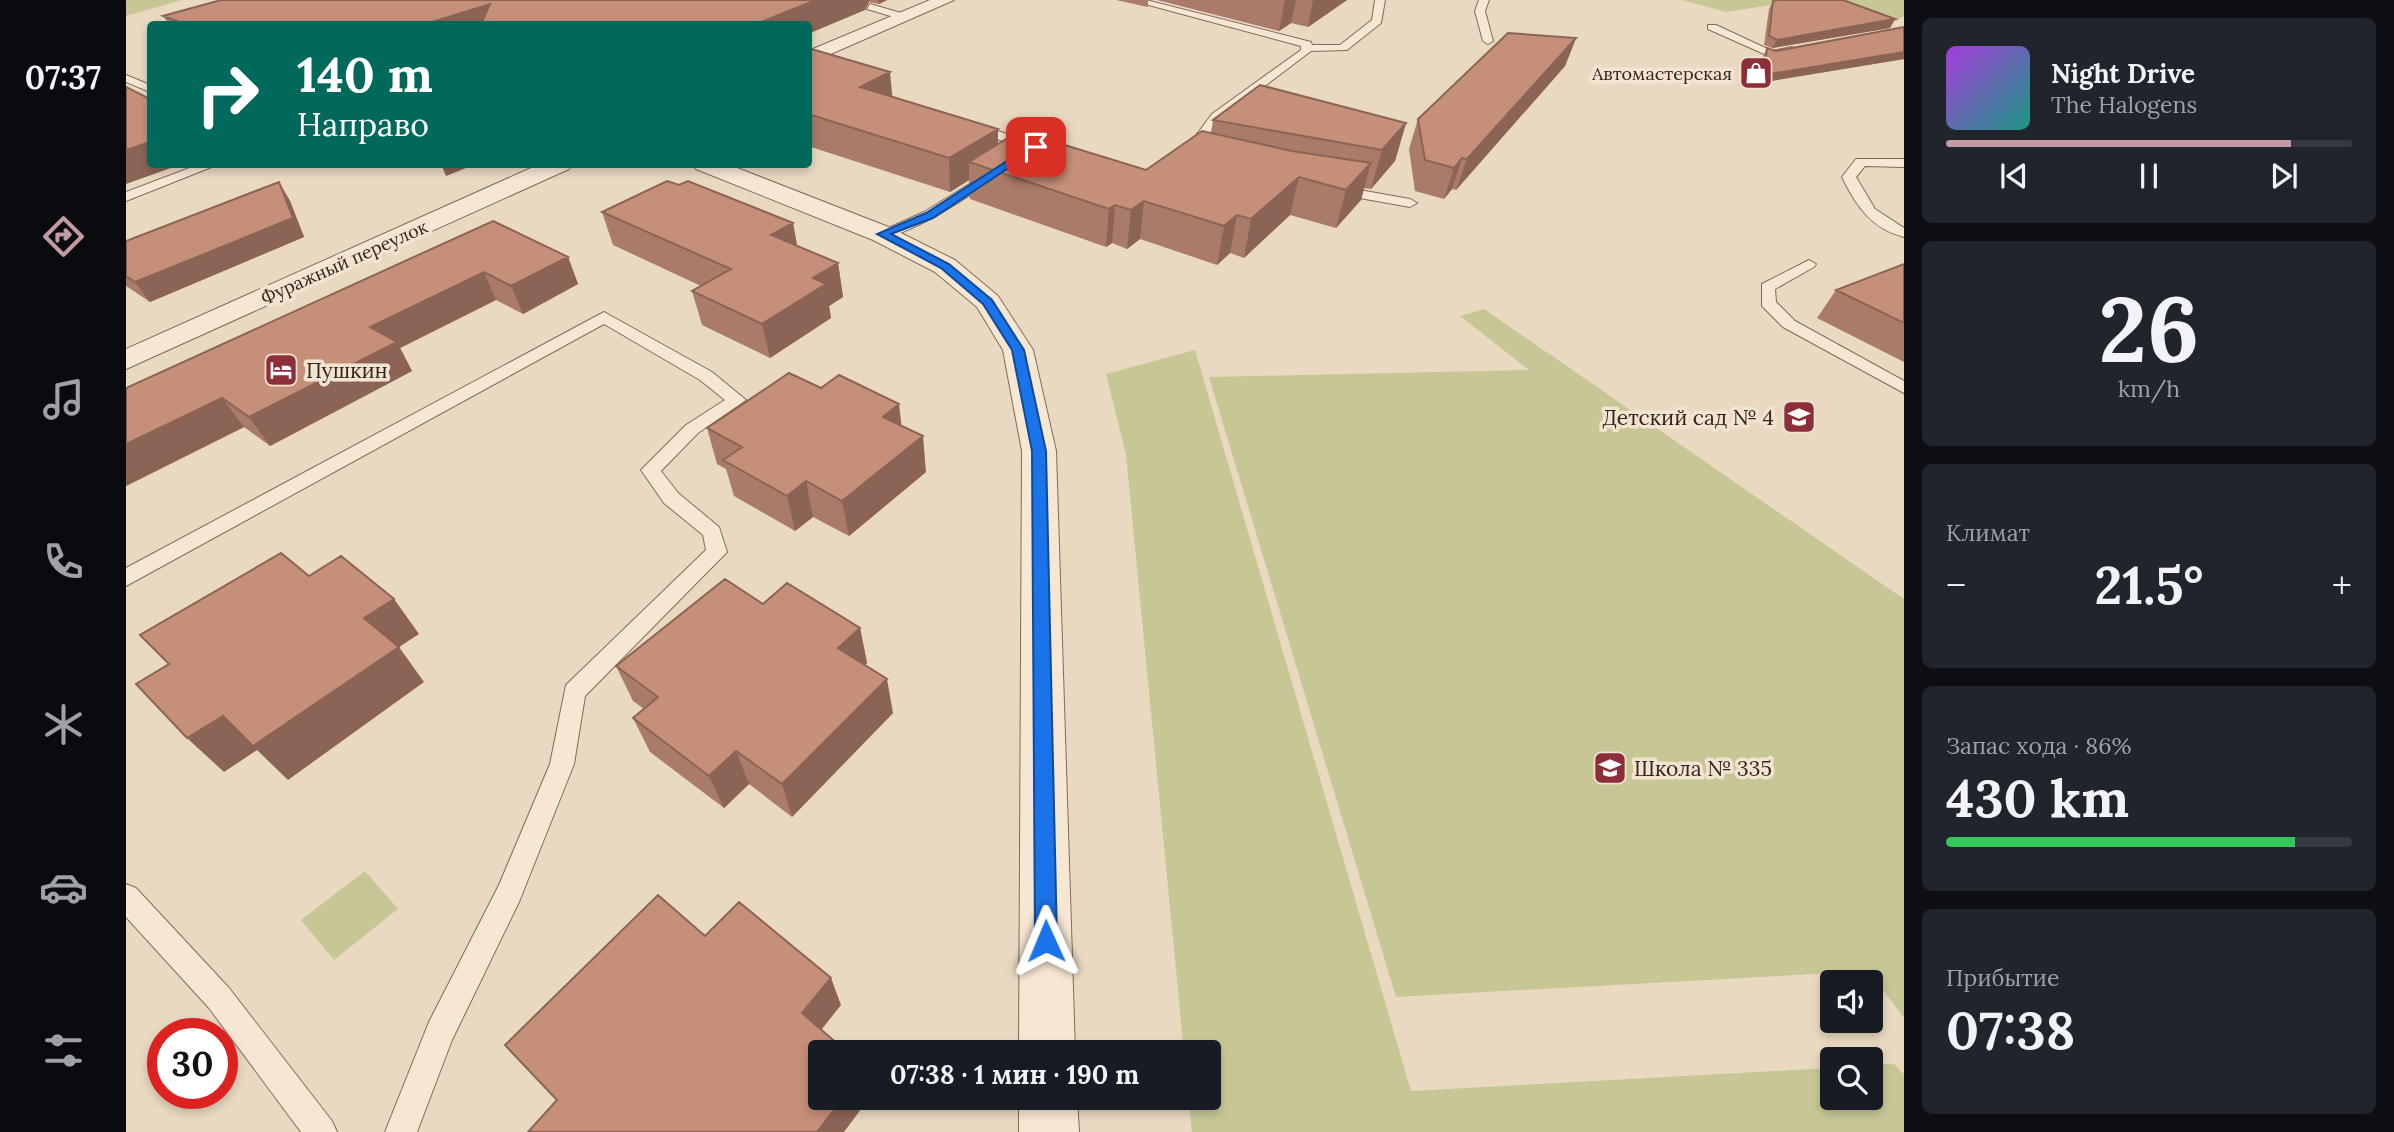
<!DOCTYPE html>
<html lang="ru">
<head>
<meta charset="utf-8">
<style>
	body { margin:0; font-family:Lora,serif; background:#20242c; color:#f1f3f6; height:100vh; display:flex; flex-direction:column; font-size:26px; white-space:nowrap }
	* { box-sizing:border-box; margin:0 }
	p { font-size:23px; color:#9ea1a6 }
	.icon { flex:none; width:38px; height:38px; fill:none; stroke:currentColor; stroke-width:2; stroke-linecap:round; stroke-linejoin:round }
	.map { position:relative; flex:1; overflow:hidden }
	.panel { display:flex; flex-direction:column; gap:18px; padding:18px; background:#0d0f14; width:490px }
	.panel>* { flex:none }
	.top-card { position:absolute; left:21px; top:21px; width:665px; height:147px; border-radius:7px; box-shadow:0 4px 10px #0003; background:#00695c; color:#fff; overflow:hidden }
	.buttons { position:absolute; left:1694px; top:970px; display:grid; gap:14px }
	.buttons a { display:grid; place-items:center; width:63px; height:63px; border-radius:7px; background:#171b24; box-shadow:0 4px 10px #0003; font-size:35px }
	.speed { position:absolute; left:21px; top:1018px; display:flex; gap:14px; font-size:35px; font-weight:700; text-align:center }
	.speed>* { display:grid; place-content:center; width:91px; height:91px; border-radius:50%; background:#171b24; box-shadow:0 4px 10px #0003; line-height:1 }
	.speed .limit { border:10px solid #d22; background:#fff; color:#111 }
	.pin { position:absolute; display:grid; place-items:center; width:60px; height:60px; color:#fff; margin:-30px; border-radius:14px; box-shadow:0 4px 10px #0006 }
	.me { position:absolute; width:77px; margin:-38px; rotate:359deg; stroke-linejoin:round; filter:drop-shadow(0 0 5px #0008) }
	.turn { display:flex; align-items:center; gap:24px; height:147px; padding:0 35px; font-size:32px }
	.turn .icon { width:91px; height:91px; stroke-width:2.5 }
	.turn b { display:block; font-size:49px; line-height:60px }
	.big { font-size:52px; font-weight:800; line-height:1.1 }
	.panel .widget { flex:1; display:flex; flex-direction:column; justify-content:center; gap:10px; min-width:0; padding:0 24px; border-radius:10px; background:#20242c }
	.panel .dial { align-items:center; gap:0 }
	.dial b { font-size:91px; line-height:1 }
	.song { display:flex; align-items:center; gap:21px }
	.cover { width:84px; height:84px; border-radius:10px; background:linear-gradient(135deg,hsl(280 70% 55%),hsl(170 70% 35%)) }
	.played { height:7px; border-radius:4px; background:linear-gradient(90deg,#c49aa2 85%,#363941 85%) }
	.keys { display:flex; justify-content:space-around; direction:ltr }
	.heat { display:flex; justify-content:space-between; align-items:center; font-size:38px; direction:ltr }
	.charge { height:10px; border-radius:5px; background:linear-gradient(90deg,#34c759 86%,#363941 0) }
	.trip { position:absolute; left:682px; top:1040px; width:413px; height:70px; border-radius:7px; background:#171b24; box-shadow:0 4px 10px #0003; font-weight:800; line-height:70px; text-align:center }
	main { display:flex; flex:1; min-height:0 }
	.menu { display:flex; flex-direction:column; width:126px; justify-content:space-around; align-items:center; background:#090b0e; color:#9ea1a6 }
	.menu .icon { width:49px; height:49px }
	.menu .active { color:#c49aa2 }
	.menu b { font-size:32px; color:#f1f3f6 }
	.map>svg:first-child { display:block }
	.green { fill:#c7c796 }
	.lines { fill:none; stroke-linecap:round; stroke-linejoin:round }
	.lane-casing { stroke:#826a5a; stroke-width:2 }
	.street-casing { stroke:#826a5a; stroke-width:2 }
	.lane { fill:#f6e7d3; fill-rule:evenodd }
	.street { fill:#f6e7d3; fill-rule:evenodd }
	.wall { fill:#aa7b68 }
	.shaded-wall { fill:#8b6455 }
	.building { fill:#c68f79; stroke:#8b6455; stroke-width:2 }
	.route { fill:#1a73e8; stroke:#114b97; stroke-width:2 }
	.labels { text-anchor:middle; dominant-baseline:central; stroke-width:7; stroke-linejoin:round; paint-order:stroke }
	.far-poi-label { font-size:18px; fill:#33251d; stroke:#f2e4d0; text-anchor:end }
	.far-street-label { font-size:18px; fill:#33251d; stroke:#f2e4d0 }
	.poi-label { font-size:21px; fill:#33251d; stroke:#f2e4d0; text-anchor:start }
</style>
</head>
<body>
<main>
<nav class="menu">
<b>07:37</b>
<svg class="icon active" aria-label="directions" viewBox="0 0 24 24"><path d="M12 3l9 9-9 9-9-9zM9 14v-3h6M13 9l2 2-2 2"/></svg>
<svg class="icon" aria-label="music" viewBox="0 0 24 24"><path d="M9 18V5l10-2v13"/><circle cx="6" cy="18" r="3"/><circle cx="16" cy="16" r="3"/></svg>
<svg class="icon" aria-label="phone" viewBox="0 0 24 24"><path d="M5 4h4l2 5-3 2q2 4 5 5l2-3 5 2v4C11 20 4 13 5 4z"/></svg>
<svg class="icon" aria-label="climate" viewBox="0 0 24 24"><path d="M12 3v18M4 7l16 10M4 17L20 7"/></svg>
<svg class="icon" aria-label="car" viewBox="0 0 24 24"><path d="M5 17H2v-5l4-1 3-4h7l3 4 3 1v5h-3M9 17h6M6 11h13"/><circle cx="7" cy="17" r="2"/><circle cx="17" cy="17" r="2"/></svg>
<svg class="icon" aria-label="filters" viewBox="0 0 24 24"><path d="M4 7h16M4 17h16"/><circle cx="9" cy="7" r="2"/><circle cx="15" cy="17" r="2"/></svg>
</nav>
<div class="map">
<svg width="1778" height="1132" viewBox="0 0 1778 1132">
	<rect width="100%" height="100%" fill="#ead9c1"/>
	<path class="green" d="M 0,0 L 56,0 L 0,16 Z
		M 1556,0 L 1678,0 L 1600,12 Z
		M 1708,0 L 1778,0 L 1778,16 L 1770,21 Z
		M 1358,309 L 1778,599 L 1778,1018 L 1743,971 L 1270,997 L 1083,377 L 1403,370 L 1334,316 Z
		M 1069,350 L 1285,1091 L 1706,1068 L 1706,1097 L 1745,1097 L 1745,1065 L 1768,1064 L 1778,1074 L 1778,1132 L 1066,1132 L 1062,1097 L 1083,1097 L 1083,1052 L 1058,1052 L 1000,455 L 980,374 Z
		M 239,871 L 272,909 L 208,960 L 175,920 Z"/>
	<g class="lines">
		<defs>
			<path id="lane" d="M 1004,0 L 1020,0 L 1185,42 L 1186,45 L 1214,45 L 1246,20 L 1249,0 L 1259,0 L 1255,23 L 1221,50 L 1185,51 L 1095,119 L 1083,134 L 1075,159 L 1069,163 L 1063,159 L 1071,134 L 1086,114 L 1175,50 L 1175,46 Z
				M 1353,0 L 1363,0 L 1359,11 L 1367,41 L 1362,44 L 1357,41 L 1349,11 Z
				M 744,4 L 782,15 L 783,17 L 778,20 L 741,9 Z
				M 1582,25 L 1590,25 L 1646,51 L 1666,47 L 1671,50 L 1645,57 L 1582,29 Z
				M 0,75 L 24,85 L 24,92 L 0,82 Z
				M 846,123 L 913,144 L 915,147 L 909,151 L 842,130 L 842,124 Z
				M 1730,159 L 1778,159 L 1778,167 L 1739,166 L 1730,177 L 1749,209 L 1778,228 L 1778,237 C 1746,229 1730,206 1716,177 Z
				M 74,164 L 93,164 L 0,201 L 0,192 Z
				M 868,169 L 873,170 L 873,176 C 854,188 766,250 749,234 L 798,212 Z
				M 1211,186 L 1284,199 L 1291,203 L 1284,207 L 1206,193 L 1206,187 Z
				M 1683,260 L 1690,264 L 1688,267 L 1649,289 L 1650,302 L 1669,321 L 1778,381 L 1778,393 L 1657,327 L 1636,306 L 1636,284 Z
				M 478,312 L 586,372 L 620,400 L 572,433 L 535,471 L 552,493 L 593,527 L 601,552 L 459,696 L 448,764 L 393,902 L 326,1040 L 291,1132 L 259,1132 L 303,1022 L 373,885 L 424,764 L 440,685 L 580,550 L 577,535 L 538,503 L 515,470 L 560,425 L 599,400 L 574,380 L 478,324 L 0,586 L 0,568 Z
				M 0,884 L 10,888 L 103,988 L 206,1121 L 211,1132 L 175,1132 L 83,1008 L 0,917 Z"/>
			<path id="street" d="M 804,0 L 828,0 L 682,64 L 682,51 Z
				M 414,164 L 447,164 L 443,169 L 0,369 L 0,349 Z
				M 566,164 L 601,164 L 765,228 L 829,260 L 872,296 L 907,350 L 930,451 L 949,1052 L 893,1052 L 896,451 L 877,350 L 851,307 L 809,272 L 747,240 L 570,169 Z
				M 893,1097 L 951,1097 L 953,1132 L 893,1132 Z"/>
		</defs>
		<use href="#lane" class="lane-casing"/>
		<use href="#street" class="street-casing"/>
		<use href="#lane" class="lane"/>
		<use href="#street" class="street"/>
	</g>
	<path class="wall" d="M 95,0 L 761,0 L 753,4 L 743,2 L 739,10 L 682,24 L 43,24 L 37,16 Z
		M 990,0 L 1022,0 L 1022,7 Z
		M 1031,0 L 1221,0 L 1182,27 L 1165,23 L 1153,31 Z
		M 1647,1 L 1769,19 L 1764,28 L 1646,48 L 1638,45 L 1643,9 Z
		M 1778,27 L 1778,59 L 1633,83 L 1637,56 L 1641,48 L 1650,51 Z
		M 1450,38 L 1439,66 L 1330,190 L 1326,189 L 1318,199 L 1289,191 L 1283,149 L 1292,119 Z
		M 682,48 L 767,97 L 872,144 L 1020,170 L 1085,133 L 1087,120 L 1280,123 L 1269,161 L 1245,189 L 1238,188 L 1235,200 L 1210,228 L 1164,215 L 1118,258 L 1104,253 L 1091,265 L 1014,239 L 1001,249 L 986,243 L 980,247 L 844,199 L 843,180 L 824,192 L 682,146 Z
		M 153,182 L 164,201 L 178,237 L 24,302 L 0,286 L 0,241 Z
		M 553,185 L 667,223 L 671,246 L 712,263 L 717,297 L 703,306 L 705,318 L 644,358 L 576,325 L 566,291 L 575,286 L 487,245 L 476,212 Z
		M 367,221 L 442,257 L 452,284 L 397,314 L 370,300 L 274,348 L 286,371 L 144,446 L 118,427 L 0,486 L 0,388 Z
		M 1778,264 L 1778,362 L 1691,318 L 1710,290 Z
		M 695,388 L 776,426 L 800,472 L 723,536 L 687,517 L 669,531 L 608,496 L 600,469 L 591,464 L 581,428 Z
		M 637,604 L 734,628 L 741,663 L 739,665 L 767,713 L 666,817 L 623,784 L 598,808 L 524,752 L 507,718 L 518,709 L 507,701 L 490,666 Z"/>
	<path class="shaded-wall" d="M 690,0 L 743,0 L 743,2 L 739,10 L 682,34 L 682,24 L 630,24 Z
		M 752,0 L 761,0 L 753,4 Z
		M 1159,0 L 1170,0 L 1165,23 L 1153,31 Z
		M 1187,0 L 1221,0 L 1182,27 Z
		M 364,4 L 371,24 L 300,24 Z
		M 1769,19 L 1764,28 L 1646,48 L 1651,40 Z
		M 1450,38 L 1439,66 L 1330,190 L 1341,159 Z
		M 1778,52 L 1778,59 L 1633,83 L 1638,75 Z
		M 764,72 L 767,104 L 734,87 Z
		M 1280,123 L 1269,161 L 1245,189 L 1256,150 Z
		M 872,129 L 872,162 L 843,162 L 843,180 L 824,192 L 823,158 Z
		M 24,142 L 24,164 L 56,164 L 0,184 L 0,150 Z
		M 1336,158 L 1326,189 L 1318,199 L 1328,168 Z
		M 1245,163 L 1235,200 L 1210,228 L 1220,190 Z
		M 315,164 L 350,164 L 320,176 Z
		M 1173,177 L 1164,215 L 1118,258 L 1125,219 Z
		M 153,182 L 164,201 L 178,237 L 24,302 L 9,282 Z
		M 1018,201 L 1014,239 L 1001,249 L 1005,210 Z
		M 989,205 L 986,243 L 980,247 L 983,209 Z
		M 1111,215 L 1104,253 L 1091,265 L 1098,226 Z
		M 667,223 L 673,256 L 645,235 Z
		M 442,257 L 452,284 L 397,314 L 385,286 Z
		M 712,263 L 717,297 L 703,306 L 705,318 L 644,358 L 636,324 L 687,278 Z
		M 358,272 L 370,300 L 274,348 L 286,371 L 144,446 L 123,417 L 244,327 Z
		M 96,398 L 118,427 L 0,486 L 0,444 Z
		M 773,404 L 777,439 L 757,417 Z
		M 797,436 L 800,472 L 723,536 L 716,501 Z
		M 680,481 L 687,517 L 669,531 L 661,496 Z
		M 268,599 L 293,634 L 273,647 L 298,682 L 162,780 L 131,750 L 98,772 L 61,738 L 97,716 L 238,618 Z
		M 734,628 L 741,663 L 719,683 L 712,648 Z
		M 761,679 L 767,713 L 666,817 L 656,784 Z
		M 610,751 L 623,784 L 598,808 L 583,776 Z
		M 705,978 L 715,1005 L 688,1039 L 676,1013 Z
		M 718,1097 L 744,1097 L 718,1132 L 691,1132 Z"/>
	<path class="building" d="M 95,0 L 690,0 L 630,24 L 355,24 L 364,4 L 300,24 L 59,24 L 37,16 Z
		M 1652,0 L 1717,0 L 1769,19 L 1651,40 L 1643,36 L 1647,1 Z
		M 1778,27 L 1778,52 L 1638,75 L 1641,48 L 1650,51 Z
		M 1382,33 L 1450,38 L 1341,159 L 1336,158 L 1328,168 L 1299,160 L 1292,119 Z
		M 682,48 L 764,72 L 734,87 L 872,129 L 823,158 L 682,114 Z
		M 1134,85 L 1280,123 L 1256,150 L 1087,120 Z
		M 0,87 L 24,99 L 24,142 L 0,150 Z
		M 893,131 L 1020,170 L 1076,131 L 1166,151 L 1245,163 L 1220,190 L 1173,177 L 1125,219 L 1111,215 L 1098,226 L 1018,201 L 1005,210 L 989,205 L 983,209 L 843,162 Z
		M 541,181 L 553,185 L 562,181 L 667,223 L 645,235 L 712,263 L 687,278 L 700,284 L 636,324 L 566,291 L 605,269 L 476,212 Z
		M 153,182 L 167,218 L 9,282 L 0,276 L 0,241 Z
		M 367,221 L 442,257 L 385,286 L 358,272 L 244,327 L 271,342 L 123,417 L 96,398 L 0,444 L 0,388 Z
		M 1778,264 L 1778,323 L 1710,290 Z
		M 663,373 L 695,388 L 713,375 L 773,404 L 757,417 L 797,436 L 716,501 L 680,481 L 661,496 L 597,460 L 616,447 L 581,428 Z
		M 155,553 L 183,576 L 215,556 L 268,599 L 238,618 L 273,647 L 127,746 L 97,716 L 61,738 L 10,684 L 43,664 L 14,635 Z
		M 599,579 L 637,604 L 661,583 L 734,628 L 712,648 L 761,679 L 656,784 L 610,751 L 583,776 L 507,718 L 532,697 L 490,666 Z
		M 532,895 L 579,936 L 613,902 L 705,978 L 676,1013 L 721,1052 L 695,1052 L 695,1097 L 718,1097 L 691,1132 L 402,1132 L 431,1100 L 379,1045 Z"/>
	<path class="route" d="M 906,145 L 914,147 L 807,218 L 765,234 L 823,264 L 866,300 L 898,350 L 920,451 L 931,941 L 928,948 L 920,951 L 912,948 L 909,941 L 906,451 L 886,350 L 857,304 L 815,268 L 751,234 L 800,213 Z"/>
	<defs>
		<symbol id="shop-square" viewBox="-11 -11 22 22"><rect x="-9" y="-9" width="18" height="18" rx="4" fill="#8d2e3b" stroke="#f2e4d0"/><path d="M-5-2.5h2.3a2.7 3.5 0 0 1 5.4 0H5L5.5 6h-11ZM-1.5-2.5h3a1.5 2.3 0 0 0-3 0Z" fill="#fff"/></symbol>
		<symbol id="hotel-square" viewBox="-11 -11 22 22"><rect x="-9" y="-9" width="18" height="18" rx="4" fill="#8d2e3b" stroke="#f2e4d0"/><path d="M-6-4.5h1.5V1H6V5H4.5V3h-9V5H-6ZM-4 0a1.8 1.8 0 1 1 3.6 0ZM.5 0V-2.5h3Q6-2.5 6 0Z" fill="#fff"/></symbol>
		<symbol id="school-square" viewBox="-11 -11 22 22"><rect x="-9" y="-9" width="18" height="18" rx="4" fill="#8d2e3b" stroke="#f2e4d0"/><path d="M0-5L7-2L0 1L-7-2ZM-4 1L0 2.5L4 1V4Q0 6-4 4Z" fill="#fff"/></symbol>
	</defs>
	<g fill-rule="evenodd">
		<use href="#shop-square" x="1611" y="54" width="38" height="38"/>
		<use href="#hotel-square" x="136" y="351" width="38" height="38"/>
		<use href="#school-square" x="1654" y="398" width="38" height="38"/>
		<use href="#school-square" x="1465" y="749" width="38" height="38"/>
	</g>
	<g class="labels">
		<g class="far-poi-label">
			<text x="1606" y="73">Автомастерская</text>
		</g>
		<g class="far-street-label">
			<text transform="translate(218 262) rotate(-24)">Фуражный переулок</text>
		</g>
		<g class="poi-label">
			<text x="180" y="370">Пушкин</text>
			<text x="1648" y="417" text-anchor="end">Детский сад № 4</text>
			<text x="1508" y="768">Школа № 335</text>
		</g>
	</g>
</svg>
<div class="buttons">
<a><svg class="icon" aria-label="sound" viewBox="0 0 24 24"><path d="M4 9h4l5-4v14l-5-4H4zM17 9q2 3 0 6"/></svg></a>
<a><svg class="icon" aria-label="search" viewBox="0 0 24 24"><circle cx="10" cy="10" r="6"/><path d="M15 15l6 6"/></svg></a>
</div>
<div class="speed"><div class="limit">30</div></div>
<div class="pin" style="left:910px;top:147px;background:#d93025"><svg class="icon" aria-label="arrive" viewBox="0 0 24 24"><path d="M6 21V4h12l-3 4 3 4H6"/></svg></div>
<svg class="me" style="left:920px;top:941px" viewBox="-20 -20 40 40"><path d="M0-17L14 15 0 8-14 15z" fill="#1a73e8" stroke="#fff" stroke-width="4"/></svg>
<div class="trip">07:38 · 1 мин · 190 m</div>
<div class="top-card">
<div class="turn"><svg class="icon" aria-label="right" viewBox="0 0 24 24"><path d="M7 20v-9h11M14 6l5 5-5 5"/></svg><div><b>140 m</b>Направо</div></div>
</div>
</div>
<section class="panel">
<div class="widget">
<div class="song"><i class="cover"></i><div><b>Night Drive</b><p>The Halogens</p></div></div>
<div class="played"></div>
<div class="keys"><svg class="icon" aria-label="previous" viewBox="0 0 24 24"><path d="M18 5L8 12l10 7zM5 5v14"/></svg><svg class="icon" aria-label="pause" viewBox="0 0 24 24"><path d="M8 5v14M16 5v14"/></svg><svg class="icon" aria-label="next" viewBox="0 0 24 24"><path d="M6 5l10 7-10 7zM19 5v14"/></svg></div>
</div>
<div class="widget dial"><b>26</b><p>km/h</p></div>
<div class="widget"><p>Климат</p>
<div class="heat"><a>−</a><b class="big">21.5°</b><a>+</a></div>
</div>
<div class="widget"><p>Запас хода · 86%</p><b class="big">430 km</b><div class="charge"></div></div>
<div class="widget"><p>Прибытие</p><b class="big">07:38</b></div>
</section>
</main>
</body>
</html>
